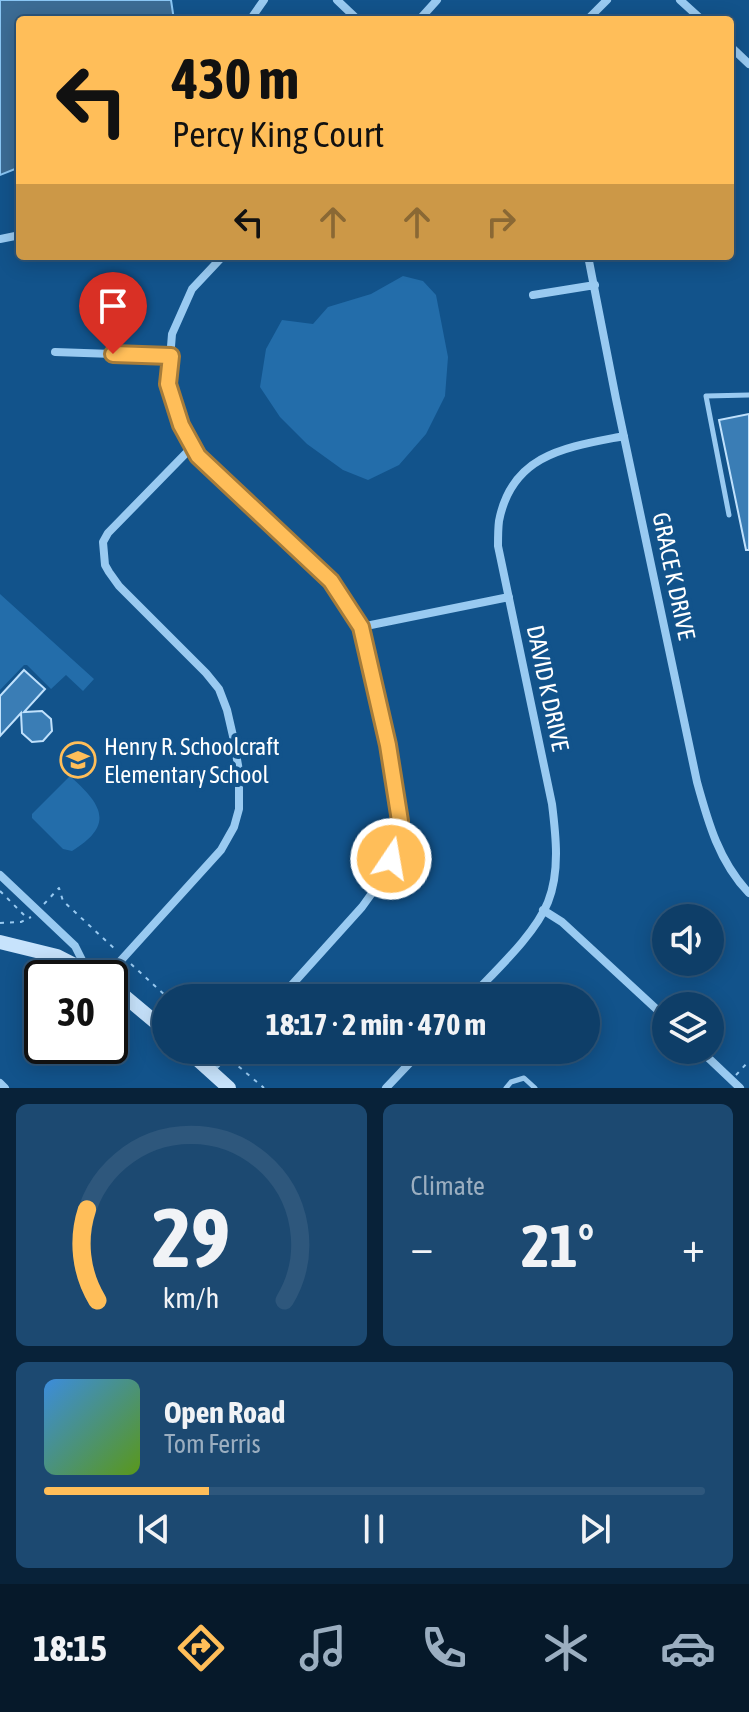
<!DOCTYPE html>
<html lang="en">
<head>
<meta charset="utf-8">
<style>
	body { margin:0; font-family:"Asap Condensed",sans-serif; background:#1c4971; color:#f1f3f6; height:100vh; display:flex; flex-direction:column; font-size:30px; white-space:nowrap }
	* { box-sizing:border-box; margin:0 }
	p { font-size:26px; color:#9baec0 }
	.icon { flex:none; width:44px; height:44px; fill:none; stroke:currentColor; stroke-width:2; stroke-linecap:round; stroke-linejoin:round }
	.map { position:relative; height:1088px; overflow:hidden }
	.sheet { display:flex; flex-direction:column; gap:16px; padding:16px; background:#082239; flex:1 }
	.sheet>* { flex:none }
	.hud { position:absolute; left:16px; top:16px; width:718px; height:244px; border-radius:8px; box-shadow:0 4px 20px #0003,0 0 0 2px #2e577c; background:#ffbe59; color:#111; overflow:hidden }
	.controls { position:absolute; left:652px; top:904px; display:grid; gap:16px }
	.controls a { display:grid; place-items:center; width:72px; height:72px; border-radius:50%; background:#0e3e68; box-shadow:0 4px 20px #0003,0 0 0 2px #2e577c; font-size:40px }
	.speed { position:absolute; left:24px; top:960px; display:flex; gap:16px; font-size:40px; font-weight:700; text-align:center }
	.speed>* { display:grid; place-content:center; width:104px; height:104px; border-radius:50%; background:#0e3e68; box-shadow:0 4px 20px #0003,0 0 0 2px #2e577c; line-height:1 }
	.speed .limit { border:4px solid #111; border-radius:12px; background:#fff; color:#111 }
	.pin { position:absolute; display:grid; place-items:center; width:68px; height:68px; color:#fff; margin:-82px -34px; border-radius:50% 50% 50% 0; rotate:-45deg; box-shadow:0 0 8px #0007 }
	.pin .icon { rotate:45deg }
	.me { position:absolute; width:88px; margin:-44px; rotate:12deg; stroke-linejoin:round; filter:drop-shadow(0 0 6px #0008) }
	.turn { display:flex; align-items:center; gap:28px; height:168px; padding:0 24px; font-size:36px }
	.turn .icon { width:104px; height:104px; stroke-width:2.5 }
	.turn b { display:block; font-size:56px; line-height:68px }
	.lanes { display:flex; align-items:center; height:76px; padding:0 24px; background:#0003; justify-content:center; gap:40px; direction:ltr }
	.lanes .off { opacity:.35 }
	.big { font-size:60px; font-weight:700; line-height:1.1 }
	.sheet .tile { flex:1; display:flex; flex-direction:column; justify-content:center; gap:12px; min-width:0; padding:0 28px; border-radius:12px; background:#1c4971 }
	.sheet .dial { align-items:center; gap:0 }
	.dial svg { height:208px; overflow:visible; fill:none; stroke:#2e577c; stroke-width:7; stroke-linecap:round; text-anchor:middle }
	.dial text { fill:#f1f3f6; stroke:none }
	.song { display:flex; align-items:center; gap:24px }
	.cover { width:96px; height:96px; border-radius:12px; background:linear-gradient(135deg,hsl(210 70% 55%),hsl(90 70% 35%)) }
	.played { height:8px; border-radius:4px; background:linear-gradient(90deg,#ffbe59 25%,#2e577c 25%) }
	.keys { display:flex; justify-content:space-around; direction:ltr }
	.heat { display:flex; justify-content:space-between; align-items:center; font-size:44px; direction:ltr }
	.sheet .tiles { flex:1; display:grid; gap:16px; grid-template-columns:1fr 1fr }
	.tile:last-child { grid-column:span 2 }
	.trip { position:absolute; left:152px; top:984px; width:448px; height:80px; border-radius:40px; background:#0e3e68; box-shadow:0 4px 20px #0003,0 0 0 2px #2e577c; font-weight:700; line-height:80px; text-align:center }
	.dock { display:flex; height:128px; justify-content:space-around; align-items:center; background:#06192a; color:#9baec0 }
	.dock .icon { width:56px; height:56px }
	.dock .selected { color:#ffbe59 }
	.dock b { font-size:36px; color:#f1f3f6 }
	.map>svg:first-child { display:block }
	.green { fill:#236daa }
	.water { fill:#3c6c95; stroke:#8ac6f4; stroke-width:2 }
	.building { fill:#3a7db5; stroke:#c0e1fc; stroke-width:2 }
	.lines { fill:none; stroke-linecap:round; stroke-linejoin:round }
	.path { stroke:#99caf1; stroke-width:2; stroke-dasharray:4 6; stroke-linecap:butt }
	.lane { stroke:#99caf1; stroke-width:5 }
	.street { stroke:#99caf1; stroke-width:8 }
	.secondary { stroke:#c7e3fc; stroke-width:14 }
	.route-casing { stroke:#a67c3a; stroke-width:20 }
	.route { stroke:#ffbe59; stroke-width:14 }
	.labels { text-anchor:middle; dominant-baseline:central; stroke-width:8; stroke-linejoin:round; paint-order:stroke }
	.street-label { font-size:24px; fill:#fff; stroke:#12538b }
	.poi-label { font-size:24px; fill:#fff; stroke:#12538b; text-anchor:start }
</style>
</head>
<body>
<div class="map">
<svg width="749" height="1088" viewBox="0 0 749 1088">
	<rect width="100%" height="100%" fill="#12538b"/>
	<path class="green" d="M 403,276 L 423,281 L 436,295 L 448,357 L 445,396 L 426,434 L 399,465 L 368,480 L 343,470 L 307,444 L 280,417 L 260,387 L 266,349 L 282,320 L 313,324 L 328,307 L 371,294 Z
		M 0,594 L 94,679 L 83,691 L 66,675 L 51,689 L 27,665 L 24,665 L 0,690 Z
		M 70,776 C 101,804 116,824 72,851 L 63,849 L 32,818 L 32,814 Z"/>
	<path class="water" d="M 0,0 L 171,0 L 174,20 L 20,20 L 20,167 L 0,175 Z"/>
	<path class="building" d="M 749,414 L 749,550 L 746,550 L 719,420 Z
		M 24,670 L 45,689 L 24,712 L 42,711 L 51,719 L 52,731 L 43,741 L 32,742 L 22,733 L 21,713 L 0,736 L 0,696 Z"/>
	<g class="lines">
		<path class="path" d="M 0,891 L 27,918
			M 44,904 L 59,888 L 63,901 L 117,951
			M 0,923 L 21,922 L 31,917
			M 131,964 L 168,998
			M 231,1060 L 264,1088
			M 736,1075 L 749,1061"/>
		<path class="lane" d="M 729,515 L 706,396 L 749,395
			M 506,1088 L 511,1082 L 524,1078 L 535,1088"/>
		<path class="street" d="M 337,0 L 358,20
			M 680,0 L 702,20
			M 250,20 L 264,0
			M 419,20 L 437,0
			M 587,20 L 607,0
			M 730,46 L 749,64
			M 0,239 L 20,235
			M 223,256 L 192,289 L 172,334 L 168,384 L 181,425 L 198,456 L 331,581 L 361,627 L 388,745 L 400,821 L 391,859 L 380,882 L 362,907 L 280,998
			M 588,256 L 616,399 L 697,782 C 708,822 719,862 749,893
			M 533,295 L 595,285
			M 55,352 L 171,356
			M 361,627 L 509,597
			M 0,875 L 75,946 L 82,960 L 81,968
			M 543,910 L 562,922 L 666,1018
			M 105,978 L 221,850 L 234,827 L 239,809 L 239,771 L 233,736 L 227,710 L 219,689 L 206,673 L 119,586 L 109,572 L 105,565 L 103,542 L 108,533 L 193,446
			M 470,998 C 494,972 535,935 548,902 C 560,872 556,836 552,804 L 498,546 C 498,538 498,529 499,521 C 512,453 568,447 624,436
			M 700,1050 L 740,1088
			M 210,1071 L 230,1050
			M 0,1083 L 5,1088
			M 386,1088 L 422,1050"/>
		<path class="secondary" d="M 0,942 L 57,956 L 100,978
			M 110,984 L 166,1031
			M 187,1050 L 229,1088"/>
	</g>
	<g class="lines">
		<defs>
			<path id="route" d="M 113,354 L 171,356 L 168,384 L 181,425 L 198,456 L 331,581 L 361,627 L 388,745 L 400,821 L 391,859"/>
		</defs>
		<use href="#route" class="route-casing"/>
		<use href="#route" class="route"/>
	</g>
	<defs>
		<symbol id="school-ring" viewBox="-11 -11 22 22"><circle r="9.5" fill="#12538b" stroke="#ffbe59" stroke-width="1.5"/><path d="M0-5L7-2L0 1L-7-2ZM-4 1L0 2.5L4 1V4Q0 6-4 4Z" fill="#ffbe59"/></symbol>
	</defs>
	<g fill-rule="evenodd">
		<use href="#school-ring" x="58" y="740" width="40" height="40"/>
	</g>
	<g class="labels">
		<g class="street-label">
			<text transform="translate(674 576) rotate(78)">GRACE K DRIVE</text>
			<text transform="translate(548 688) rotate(78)">DAVID K DRIVE</text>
		</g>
		<g class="poi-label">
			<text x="104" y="746">Henry R. Schoolcraft<tspan x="104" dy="28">Elementary School</tspan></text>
		</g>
	</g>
</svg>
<div class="controls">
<a><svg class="icon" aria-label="sound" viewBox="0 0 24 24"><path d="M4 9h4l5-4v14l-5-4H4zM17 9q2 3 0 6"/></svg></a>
<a><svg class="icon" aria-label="layers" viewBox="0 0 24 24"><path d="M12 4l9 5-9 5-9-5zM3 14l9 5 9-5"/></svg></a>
</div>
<div class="speed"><div class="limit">30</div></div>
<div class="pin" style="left:113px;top:354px;background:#d93025"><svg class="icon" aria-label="arrive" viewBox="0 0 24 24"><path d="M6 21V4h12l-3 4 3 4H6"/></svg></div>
<svg class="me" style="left:391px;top:859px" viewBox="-20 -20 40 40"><circle r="17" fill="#ffbe59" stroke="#fff" stroke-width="3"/><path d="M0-11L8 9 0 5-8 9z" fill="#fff"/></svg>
<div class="trip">18:17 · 2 min · 470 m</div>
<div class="hud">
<div class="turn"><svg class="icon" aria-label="left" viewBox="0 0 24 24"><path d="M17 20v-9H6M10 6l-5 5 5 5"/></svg><div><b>430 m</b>Percy King Court</div></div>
<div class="lanes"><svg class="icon" aria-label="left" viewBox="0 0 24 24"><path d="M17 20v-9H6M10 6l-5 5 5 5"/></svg><svg class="icon off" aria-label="ahead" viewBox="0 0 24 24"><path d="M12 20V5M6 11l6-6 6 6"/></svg><svg class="icon off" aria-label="ahead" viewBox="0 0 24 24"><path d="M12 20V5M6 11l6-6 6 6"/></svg><svg class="icon off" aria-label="right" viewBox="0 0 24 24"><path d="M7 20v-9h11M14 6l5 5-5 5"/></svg></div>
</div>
</div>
<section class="sheet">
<div class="tiles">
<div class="tile dial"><svg viewBox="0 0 100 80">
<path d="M14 69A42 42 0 1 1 86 69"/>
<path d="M14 69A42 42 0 0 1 10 34" stroke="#ffbe59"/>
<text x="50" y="56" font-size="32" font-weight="700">29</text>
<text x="50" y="72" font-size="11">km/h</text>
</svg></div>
<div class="tile"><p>Climate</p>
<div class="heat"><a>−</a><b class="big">21°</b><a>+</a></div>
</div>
<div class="tile">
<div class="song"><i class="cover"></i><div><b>Open Road</b><p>Tom Ferris</p></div></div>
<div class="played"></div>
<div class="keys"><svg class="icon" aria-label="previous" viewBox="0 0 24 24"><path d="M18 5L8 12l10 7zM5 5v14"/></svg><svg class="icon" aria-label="pause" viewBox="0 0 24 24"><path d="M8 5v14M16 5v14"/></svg><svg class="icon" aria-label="next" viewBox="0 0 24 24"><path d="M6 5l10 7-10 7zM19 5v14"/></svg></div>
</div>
</div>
</section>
<nav class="dock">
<b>18:15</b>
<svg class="icon selected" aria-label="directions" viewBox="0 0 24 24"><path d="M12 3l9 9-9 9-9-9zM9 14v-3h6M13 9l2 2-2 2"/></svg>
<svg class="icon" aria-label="music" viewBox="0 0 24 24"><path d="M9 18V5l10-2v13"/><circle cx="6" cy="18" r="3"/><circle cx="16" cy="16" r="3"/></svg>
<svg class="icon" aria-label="phone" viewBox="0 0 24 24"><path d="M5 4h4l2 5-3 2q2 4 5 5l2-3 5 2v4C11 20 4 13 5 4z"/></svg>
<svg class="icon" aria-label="climate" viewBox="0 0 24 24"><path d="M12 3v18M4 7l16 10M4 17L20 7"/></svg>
<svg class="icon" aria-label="car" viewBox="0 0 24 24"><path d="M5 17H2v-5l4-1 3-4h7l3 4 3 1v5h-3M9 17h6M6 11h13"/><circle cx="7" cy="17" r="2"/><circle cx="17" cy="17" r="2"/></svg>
</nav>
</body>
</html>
